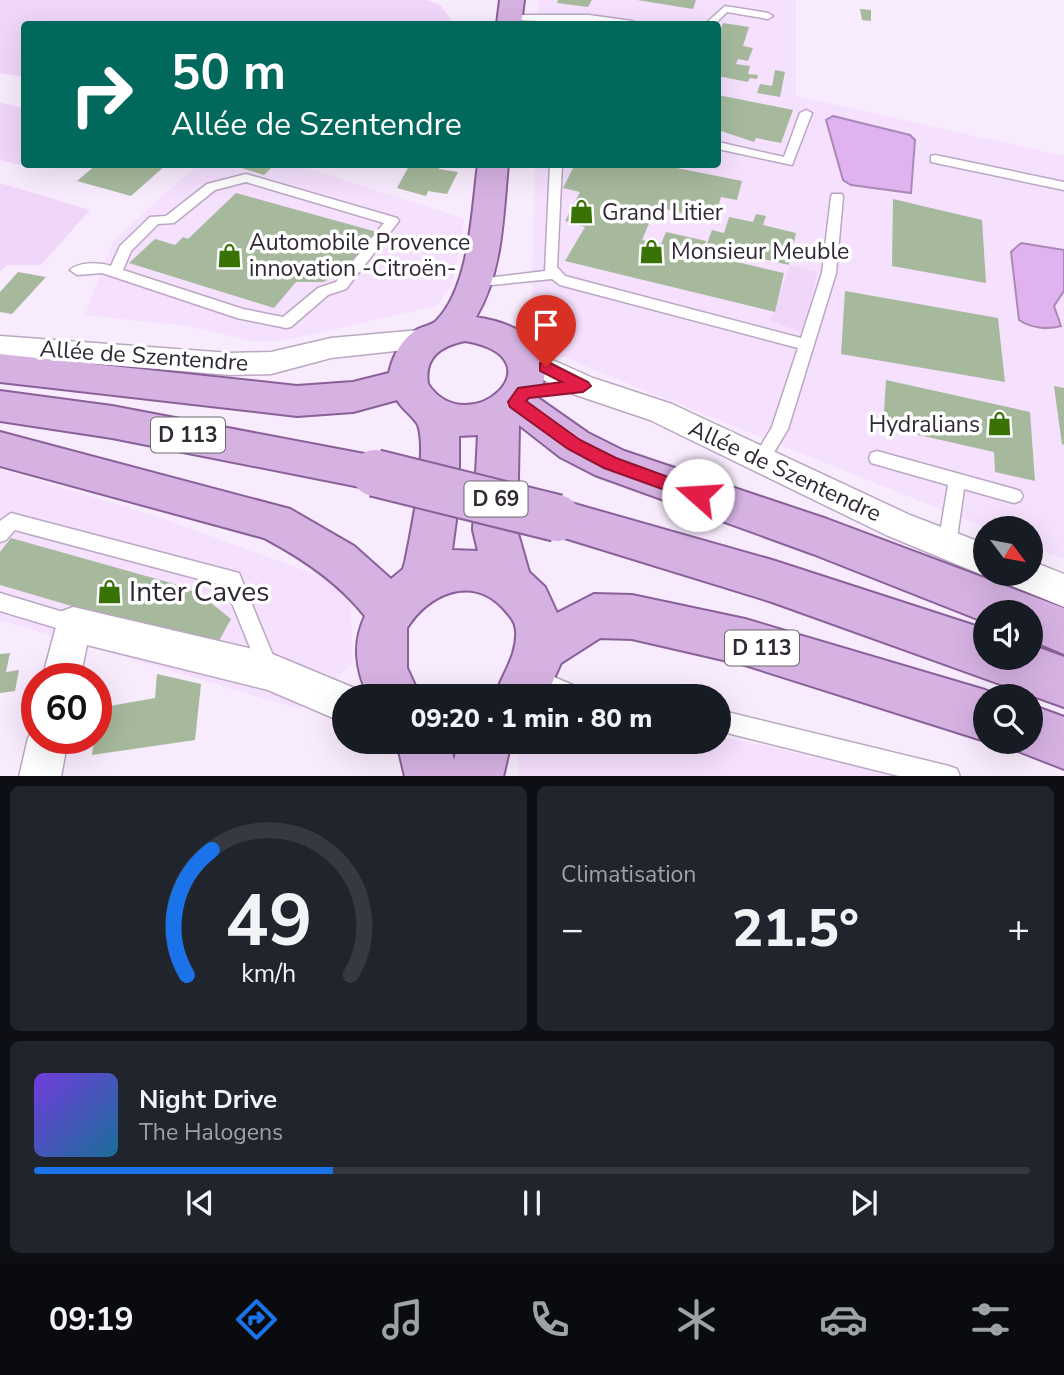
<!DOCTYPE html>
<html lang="fr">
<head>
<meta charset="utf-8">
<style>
	body { margin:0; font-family:"Nunito Sans",sans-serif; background:#20242c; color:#f1f3f6; height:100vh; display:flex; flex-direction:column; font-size:26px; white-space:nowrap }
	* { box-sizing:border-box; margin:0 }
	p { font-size:23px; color:#9ea1a6 }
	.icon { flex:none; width:38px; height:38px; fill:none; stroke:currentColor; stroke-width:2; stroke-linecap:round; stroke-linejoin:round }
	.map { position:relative; height:776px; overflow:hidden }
	.details { display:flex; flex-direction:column; gap:10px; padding:10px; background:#0d0f14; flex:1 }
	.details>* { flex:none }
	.guide { position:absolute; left:21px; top:21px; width:700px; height:147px; border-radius:7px; box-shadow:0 7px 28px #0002; background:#00695c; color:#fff; overflow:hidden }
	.needle { width:46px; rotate:122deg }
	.fabs { position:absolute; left:973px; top:516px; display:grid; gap:14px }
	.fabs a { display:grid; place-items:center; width:70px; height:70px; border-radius:50%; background:#171b24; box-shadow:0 7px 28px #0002; font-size:35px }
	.speed { position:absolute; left:21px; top:663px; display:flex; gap:14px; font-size:35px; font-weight:700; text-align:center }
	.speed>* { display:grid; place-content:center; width:91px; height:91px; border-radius:50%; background:#171b24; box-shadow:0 7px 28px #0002; line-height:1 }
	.speed .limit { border:10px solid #d22; background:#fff; color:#111 }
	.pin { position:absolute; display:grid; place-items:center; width:60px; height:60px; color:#fff; margin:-72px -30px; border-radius:50% 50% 50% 0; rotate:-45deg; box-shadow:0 0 7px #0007 }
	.pin .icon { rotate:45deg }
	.me { position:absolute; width:77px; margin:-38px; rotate:289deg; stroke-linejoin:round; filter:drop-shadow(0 0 5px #0008) }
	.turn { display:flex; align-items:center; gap:24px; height:147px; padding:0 35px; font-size:32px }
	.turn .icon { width:91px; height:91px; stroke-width:2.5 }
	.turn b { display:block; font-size:49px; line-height:60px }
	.big { font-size:52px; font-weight:800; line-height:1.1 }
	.details .widget { flex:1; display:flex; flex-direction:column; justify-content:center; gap:10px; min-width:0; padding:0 24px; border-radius:10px; background:#20242c }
	.details .dial { align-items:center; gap:0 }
	.dial svg { height:182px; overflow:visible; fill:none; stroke:#363941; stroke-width:7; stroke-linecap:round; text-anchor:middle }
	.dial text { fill:#f1f3f6; stroke:none }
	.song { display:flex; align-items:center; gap:21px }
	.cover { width:84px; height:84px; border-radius:10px; background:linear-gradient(135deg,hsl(260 70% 55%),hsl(200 70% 35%)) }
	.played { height:7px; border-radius:4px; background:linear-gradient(90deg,#1a73e8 30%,#363941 30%) }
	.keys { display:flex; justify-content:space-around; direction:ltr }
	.heat { display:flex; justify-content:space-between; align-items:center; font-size:38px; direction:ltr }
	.details .tiles { flex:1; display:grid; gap:10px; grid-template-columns:1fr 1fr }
	.widget:last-child { grid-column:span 2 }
	.trip { position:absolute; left:332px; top:684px; width:399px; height:70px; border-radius:35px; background:#171b24; box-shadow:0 7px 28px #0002; font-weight:800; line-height:70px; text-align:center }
	.tab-bar { display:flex; height:112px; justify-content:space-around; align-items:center; background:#090b0e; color:#9ea1a6 }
	.tab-bar .icon { width:49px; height:49px }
	.tab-bar .active { color:#1a73e8 }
	.tab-bar b { font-size:32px; color:#f1f3f6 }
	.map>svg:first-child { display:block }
	.built { fill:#f5e0fd }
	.green { fill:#f0d7f9 }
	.water { fill:#e0b3f0; stroke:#ab89b7; stroke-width:2 }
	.building { fill:#a6b99d }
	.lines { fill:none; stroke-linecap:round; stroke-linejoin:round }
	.lane-casing { stroke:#bba7c3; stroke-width:3 }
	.street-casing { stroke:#bba7c3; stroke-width:3 }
	.primary-casing { stroke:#8a6099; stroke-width:4 }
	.lane { fill:#fff; fill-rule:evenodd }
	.street { fill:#fff; fill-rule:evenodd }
	.primary { fill:#d6b2e3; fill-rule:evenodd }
	.primary-bridge-casing { stroke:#8a6099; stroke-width:50; stroke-linecap:butt }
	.primary-bridge { stroke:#d6b2e3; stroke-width:46 }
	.route { fill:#e11d48; stroke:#92132f; stroke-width:2 }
	.labels { text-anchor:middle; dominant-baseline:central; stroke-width:7; stroke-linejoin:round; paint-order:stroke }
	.shield { fill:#fff; stroke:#6e6870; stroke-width:2 }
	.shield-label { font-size:21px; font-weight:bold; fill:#302833 }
	.poi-label { font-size:23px; fill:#302833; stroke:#fff; text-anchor:start }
	.street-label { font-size:23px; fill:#302833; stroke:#fff }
	.near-poi-label { font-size:28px; fill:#302833; stroke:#fff; text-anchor:start }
</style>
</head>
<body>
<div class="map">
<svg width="1064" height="777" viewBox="0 0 1064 777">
	<rect width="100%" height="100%" fill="#f8ebfd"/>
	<path class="built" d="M 539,0 L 796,0 L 796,96 L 1064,156 L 1064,559 L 1031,546 L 1031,528 L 987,528 L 560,356 L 531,318 L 535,165 L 718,164 L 718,24 L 538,24 Z
		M 197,165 L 298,165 L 465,219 L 452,285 L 436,306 L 282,341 L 256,342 L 188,326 L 85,315 L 113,241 Z
		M 0,469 L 155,516 L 350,587 L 353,663 L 300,709 L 0,620 Z
		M 719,736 L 899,776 L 520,776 L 516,747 L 541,742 L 719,742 Z"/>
	<path class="green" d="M 0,0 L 427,0 L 440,5 L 454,24 L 24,24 L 24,77 L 0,73 Z
		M 0,102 L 24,109 L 24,164 L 27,165 L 25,166 L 0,160 Z
		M 0,183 L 90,210 L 41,265 L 7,265 L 0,271 Z
		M 790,265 L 817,272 L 804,329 L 798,331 L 770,321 Z"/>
	<path class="water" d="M 833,116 L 910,135 L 915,140 L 911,193 L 851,185 L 843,180 L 826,120 Z
		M 1021,243 L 1064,250 L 1064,291 L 1054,306 L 1061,326 C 1047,330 1031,328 1019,320 L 1011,252 Z"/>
	<path class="building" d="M 558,0 L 592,0 L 588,7 L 557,3 Z
		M 637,0 L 696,0 L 693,9 Z
		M 860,9 L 871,10 L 871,21 L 862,20 Z
		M 723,23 L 749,27 L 743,46 L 753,48 L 748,61 L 738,59 L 736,64 L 750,66 L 748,74 L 758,75 L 757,79 L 750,78 L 748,82 L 718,76 L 718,38 Z
		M 775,70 L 785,72 L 780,97 L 757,93 L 760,84 L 772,86 Z
		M 718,95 L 793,110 L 781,143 L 756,138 L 754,142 L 718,130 Z
		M 97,164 L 167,164 L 131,196 L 77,181 Z
		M 228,164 L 268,164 L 273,166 L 264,175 Z
		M 410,164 L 440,164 L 439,169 L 458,172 L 447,194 L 428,191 L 426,196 L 397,188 Z
		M 575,164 L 657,164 L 742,181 L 737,200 L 721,197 L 714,220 L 656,207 L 642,240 L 661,244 L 666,232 L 706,241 L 702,254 L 784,273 L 775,312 L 565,261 L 585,227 L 565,221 L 580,192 L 563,188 Z
		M 236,193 L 377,232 L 343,273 L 323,282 L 296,282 L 274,308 L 129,263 L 155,239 L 175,245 L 183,237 L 188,239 Z
		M 893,199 L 982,220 L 986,283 L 892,266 Z
		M 756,214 L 766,216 L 763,225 L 796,233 L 789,265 L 706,246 L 712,230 L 724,233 L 729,217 L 753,222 Z
		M 18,272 L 46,277 L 12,314 L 0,312 L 0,292 Z
		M 845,291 L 998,318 L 1005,382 L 841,354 Z
		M 886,380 L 1030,412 L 1035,481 L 995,472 L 994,452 L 883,427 Z
		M 1054,386 L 1064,388 L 1064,444 L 1062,445 Z
		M 11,538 L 178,585 L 201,595 L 231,619 L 215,648 L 0,585 L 0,552 Z
		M 10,653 L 6,672 L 19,670 L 15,691 L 0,693 L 0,654 Z
		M 157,674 L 201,684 L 195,740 L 92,755 L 98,708 L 155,698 Z"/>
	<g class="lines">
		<defs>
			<path id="lane" d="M 725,6 L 768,13 L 773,16 L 768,19 L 727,12 L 715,24 L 705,24 Z
				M 509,15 L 589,15 L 632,21 L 637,24 L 505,20 L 504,18 Z
				M 806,110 L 812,113 L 792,165 L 718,149 L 718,142 L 784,157 L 800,113 Z
				M 935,155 L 1064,182 L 1064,190 L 931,162 L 931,156 Z
				M 550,164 L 562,164 L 557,267 L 565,276 L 801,338 L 822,273 L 831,197 L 832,194 L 842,194 L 843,197 L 836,273 L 788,429 L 767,464 L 761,466 L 755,464 L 753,459 L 772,427 L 798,348 L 560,285 L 552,279 L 481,286 L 479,283 L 486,278 L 545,271 Z
				M 246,174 L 397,218 L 399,221 L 346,289 L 328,295 L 291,327 L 286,328 L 237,318 L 102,273 L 77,275 L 70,270 C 79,262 99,262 111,266 L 120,246 L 150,217 L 166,216 L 207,184 ZM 246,182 L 384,223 L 336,282 L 318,288 L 283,317 L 243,309 L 123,270 L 131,251 L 158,224 L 174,223 L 215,190 Z
				M 877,451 L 1014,489 L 1020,491 L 1023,496 L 1020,501 L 1014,503 L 964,489 L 956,545 L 953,551 L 947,553 L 941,551 L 938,545 L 948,485 L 871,463 L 869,458 L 871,453 Z
				M 11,513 L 239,573 L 279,670 L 276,677 L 269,680 L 262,677 L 225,586 L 15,530 L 6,540 L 0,542 L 0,521 Z
				M 0,593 L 73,615 L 80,617 L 83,624 L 80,631 L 73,633 L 0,611 Z
				M 533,668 L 582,689 L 585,696 L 552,696 L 526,685 L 523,678 L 526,671 Z
				M 719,710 L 949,766 L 957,769 L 960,777 L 903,777 L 719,731 Z"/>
			<path id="street" d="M 431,329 L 441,332 L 445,339 L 441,346 L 331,358 L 271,374 L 230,375 L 0,356 L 0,336 L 230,353 L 271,352 L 331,338 Z
				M 528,349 L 593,378 L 672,404 L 910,515 L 985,544 L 985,574 L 989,574 L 985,576 L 973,571 L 886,535 L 650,420 L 573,394 L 518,368 L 514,360 L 518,352 Z
				M 1031,561 L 1064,574 L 1064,607 L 1010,585 L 1004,574 L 1031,574 Z
				M 73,607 L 270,653 L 359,690 L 361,696 L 345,696 L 345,723 L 268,690 L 87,645 L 80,679 L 42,679 L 60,612 Z
				M 37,723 L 37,738 L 68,738 L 61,777 L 19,777 L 28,738 Z"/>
			<path id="primary" d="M 500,0 L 524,0 L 521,24 L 497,24 Z
				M 478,164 L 508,164 C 503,216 503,271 476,317 C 521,324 561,347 538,398 L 588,433 L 624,451 L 827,519 L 1064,608 L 1064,654 L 1031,640 L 1031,612 L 985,612 L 985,622 L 813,554 L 595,475 L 560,457 L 519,425 L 517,530 L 529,572 L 545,587 L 557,613 L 594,594 L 632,595 L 745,619 L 985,690 L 1000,696 L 985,696 L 985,741 L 745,665 L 632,639 L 600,638 L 561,663 L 546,696 L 495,696 C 502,674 518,655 516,630 C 515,620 508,614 502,607 C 471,575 428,594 407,628 L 407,668 L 420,696 L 368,696 C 356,669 352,644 365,616 C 338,582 302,558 264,538 L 0,466 L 0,432 L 290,509 L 354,546 L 391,579 L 403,569 L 405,562 C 411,533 428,452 418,425 C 414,417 402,409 397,400 L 353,412 L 297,416 L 0,382 L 0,354 L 297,386 L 353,382 L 389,373 C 393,355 402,338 418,329 C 424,326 433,325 437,320 C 470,286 472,209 478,164 ZM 465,341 C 564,358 468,444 428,384 C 424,358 440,346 465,341 ZM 478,435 L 473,530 L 478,551 L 452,550 L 459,498 L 459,436 Z
				M 0,391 L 112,406 L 375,456 L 390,461 L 396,473 L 390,485 L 375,490 L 112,438 L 0,421 Z
				M 557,499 L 772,560 L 985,629 L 985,658 L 1031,658 L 1031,645 L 1064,657 L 1064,707 L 772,602 L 542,531 L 535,518 L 542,505 Z
				M 1031,705 L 1064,717 L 1064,769 L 1013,749 L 1010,742 L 1031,742 Z
				M 397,742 L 449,742 L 454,760 L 459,742 L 511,742 L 503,777 L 405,777 Z"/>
		</defs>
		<use href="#lane" class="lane-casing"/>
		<use href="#street" class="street-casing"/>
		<use href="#primary" class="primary-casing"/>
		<use href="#lane" class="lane"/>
		<use href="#street" class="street"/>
		<use href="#primary" class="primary"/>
		<defs>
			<path id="primary-bridge" d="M 375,473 L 557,518"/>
		</defs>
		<use href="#primary-bridge" class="primary-bridge-casing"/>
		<use href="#primary-bridge" class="primary-bridge"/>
	</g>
	<path class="route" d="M 546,361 L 588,382 L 591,386 L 583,392 L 529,398 L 526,401 L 580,440 L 616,458 L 704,490 L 707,495 L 704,500 L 698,502 L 604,468 L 568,449 L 510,407 L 508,402 L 518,388 L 562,382 L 540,371 L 540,363 Z"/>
	<defs>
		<symbol id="shop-bare" viewBox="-9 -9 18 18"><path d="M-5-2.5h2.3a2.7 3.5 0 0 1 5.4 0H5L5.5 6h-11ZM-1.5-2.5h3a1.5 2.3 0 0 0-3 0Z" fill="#397305" stroke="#fff" stroke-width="2.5" paint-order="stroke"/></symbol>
	</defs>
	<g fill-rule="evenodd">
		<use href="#shop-bare" x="564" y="194" width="35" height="35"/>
		<use href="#shop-bare" x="634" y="234" width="35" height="35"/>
		<use href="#shop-bare" x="212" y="238" width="35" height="35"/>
		<use href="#shop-bare" x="982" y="406" width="35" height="35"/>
		<use href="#shop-bare" x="92" y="574" width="35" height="35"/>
	</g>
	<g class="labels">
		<g class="shield">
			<rect x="151" y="417.5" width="74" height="35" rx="5"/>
			<rect x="464.5" y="481.5" width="63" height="35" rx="5"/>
			<rect x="725" y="630.5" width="74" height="35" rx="5"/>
		</g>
		<g class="shield-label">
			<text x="188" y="435">D 113</text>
			<text x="496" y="499">D 69</text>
			<text x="762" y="648">D 113</text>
		</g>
		<g class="poi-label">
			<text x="602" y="212">Grand Litier</text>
			<text x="249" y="242">Automobile Provence<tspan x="249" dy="26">innovation -Citroën-</tspan></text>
			<text x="671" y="251">Monsieur Meuble</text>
			<text x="980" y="424" text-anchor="end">Hydralians</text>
		</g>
		<g class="street-label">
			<text transform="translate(144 356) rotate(4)">Allée de Szentendre</text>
			<text transform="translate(785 471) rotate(25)">Allée de Szentendre</text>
		</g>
		<g class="near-poi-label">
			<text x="129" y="592">Inter Caves</text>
		</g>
	</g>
</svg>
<div class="fabs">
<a><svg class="needle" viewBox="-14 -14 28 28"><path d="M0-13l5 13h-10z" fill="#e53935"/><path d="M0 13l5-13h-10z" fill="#9ea1a6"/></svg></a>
<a><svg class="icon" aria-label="sound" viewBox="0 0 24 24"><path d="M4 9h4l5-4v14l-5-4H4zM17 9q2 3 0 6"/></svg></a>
<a><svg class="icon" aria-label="search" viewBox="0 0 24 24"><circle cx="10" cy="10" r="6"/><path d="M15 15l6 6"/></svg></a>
</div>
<div class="speed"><div class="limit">60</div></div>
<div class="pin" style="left:546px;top:367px;background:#d93025"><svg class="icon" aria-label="arrive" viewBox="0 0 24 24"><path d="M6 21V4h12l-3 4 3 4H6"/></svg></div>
<svg class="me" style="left:698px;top:495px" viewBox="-20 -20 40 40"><circle r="19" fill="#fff"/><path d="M0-13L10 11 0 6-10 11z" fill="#e11d48"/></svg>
<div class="trip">09:20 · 1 min · 80 m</div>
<div class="guide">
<div class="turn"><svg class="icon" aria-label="right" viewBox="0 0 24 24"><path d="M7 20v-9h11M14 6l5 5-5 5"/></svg><div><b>50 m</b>Allée de Szentendre</div></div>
</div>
</div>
<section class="details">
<div class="tiles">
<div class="widget dial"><svg viewBox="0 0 100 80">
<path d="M14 69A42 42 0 1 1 86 69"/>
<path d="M14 69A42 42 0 0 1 25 14" stroke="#1a73e8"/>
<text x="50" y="56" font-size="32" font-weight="700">49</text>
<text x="50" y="72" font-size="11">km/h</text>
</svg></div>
<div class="widget"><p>Climatisation</p>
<div class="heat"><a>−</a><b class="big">21.5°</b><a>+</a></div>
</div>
<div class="widget">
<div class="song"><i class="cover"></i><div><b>Night Drive</b><p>The Halogens</p></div></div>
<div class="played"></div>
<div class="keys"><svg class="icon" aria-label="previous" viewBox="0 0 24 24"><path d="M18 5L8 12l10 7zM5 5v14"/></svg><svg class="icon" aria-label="pause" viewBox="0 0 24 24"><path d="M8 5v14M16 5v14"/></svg><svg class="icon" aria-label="next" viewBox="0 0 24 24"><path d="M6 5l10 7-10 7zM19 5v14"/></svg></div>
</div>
</div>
</section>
<nav class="tab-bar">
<b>09:19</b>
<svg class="icon active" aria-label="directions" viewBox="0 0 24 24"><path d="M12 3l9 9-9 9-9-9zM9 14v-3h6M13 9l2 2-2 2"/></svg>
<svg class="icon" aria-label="music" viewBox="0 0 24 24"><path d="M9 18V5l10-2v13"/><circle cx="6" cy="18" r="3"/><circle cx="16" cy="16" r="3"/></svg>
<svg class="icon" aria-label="phone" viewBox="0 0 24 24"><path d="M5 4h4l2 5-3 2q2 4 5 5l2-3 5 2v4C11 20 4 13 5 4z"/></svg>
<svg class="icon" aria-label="climate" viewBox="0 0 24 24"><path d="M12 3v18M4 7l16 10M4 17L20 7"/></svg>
<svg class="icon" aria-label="car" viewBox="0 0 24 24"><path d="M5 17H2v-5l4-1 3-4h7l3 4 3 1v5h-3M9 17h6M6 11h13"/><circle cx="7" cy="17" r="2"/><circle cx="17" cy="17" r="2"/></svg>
<svg class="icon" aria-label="filters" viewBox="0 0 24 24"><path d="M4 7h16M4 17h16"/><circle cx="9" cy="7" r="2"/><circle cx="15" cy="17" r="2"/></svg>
</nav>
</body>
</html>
